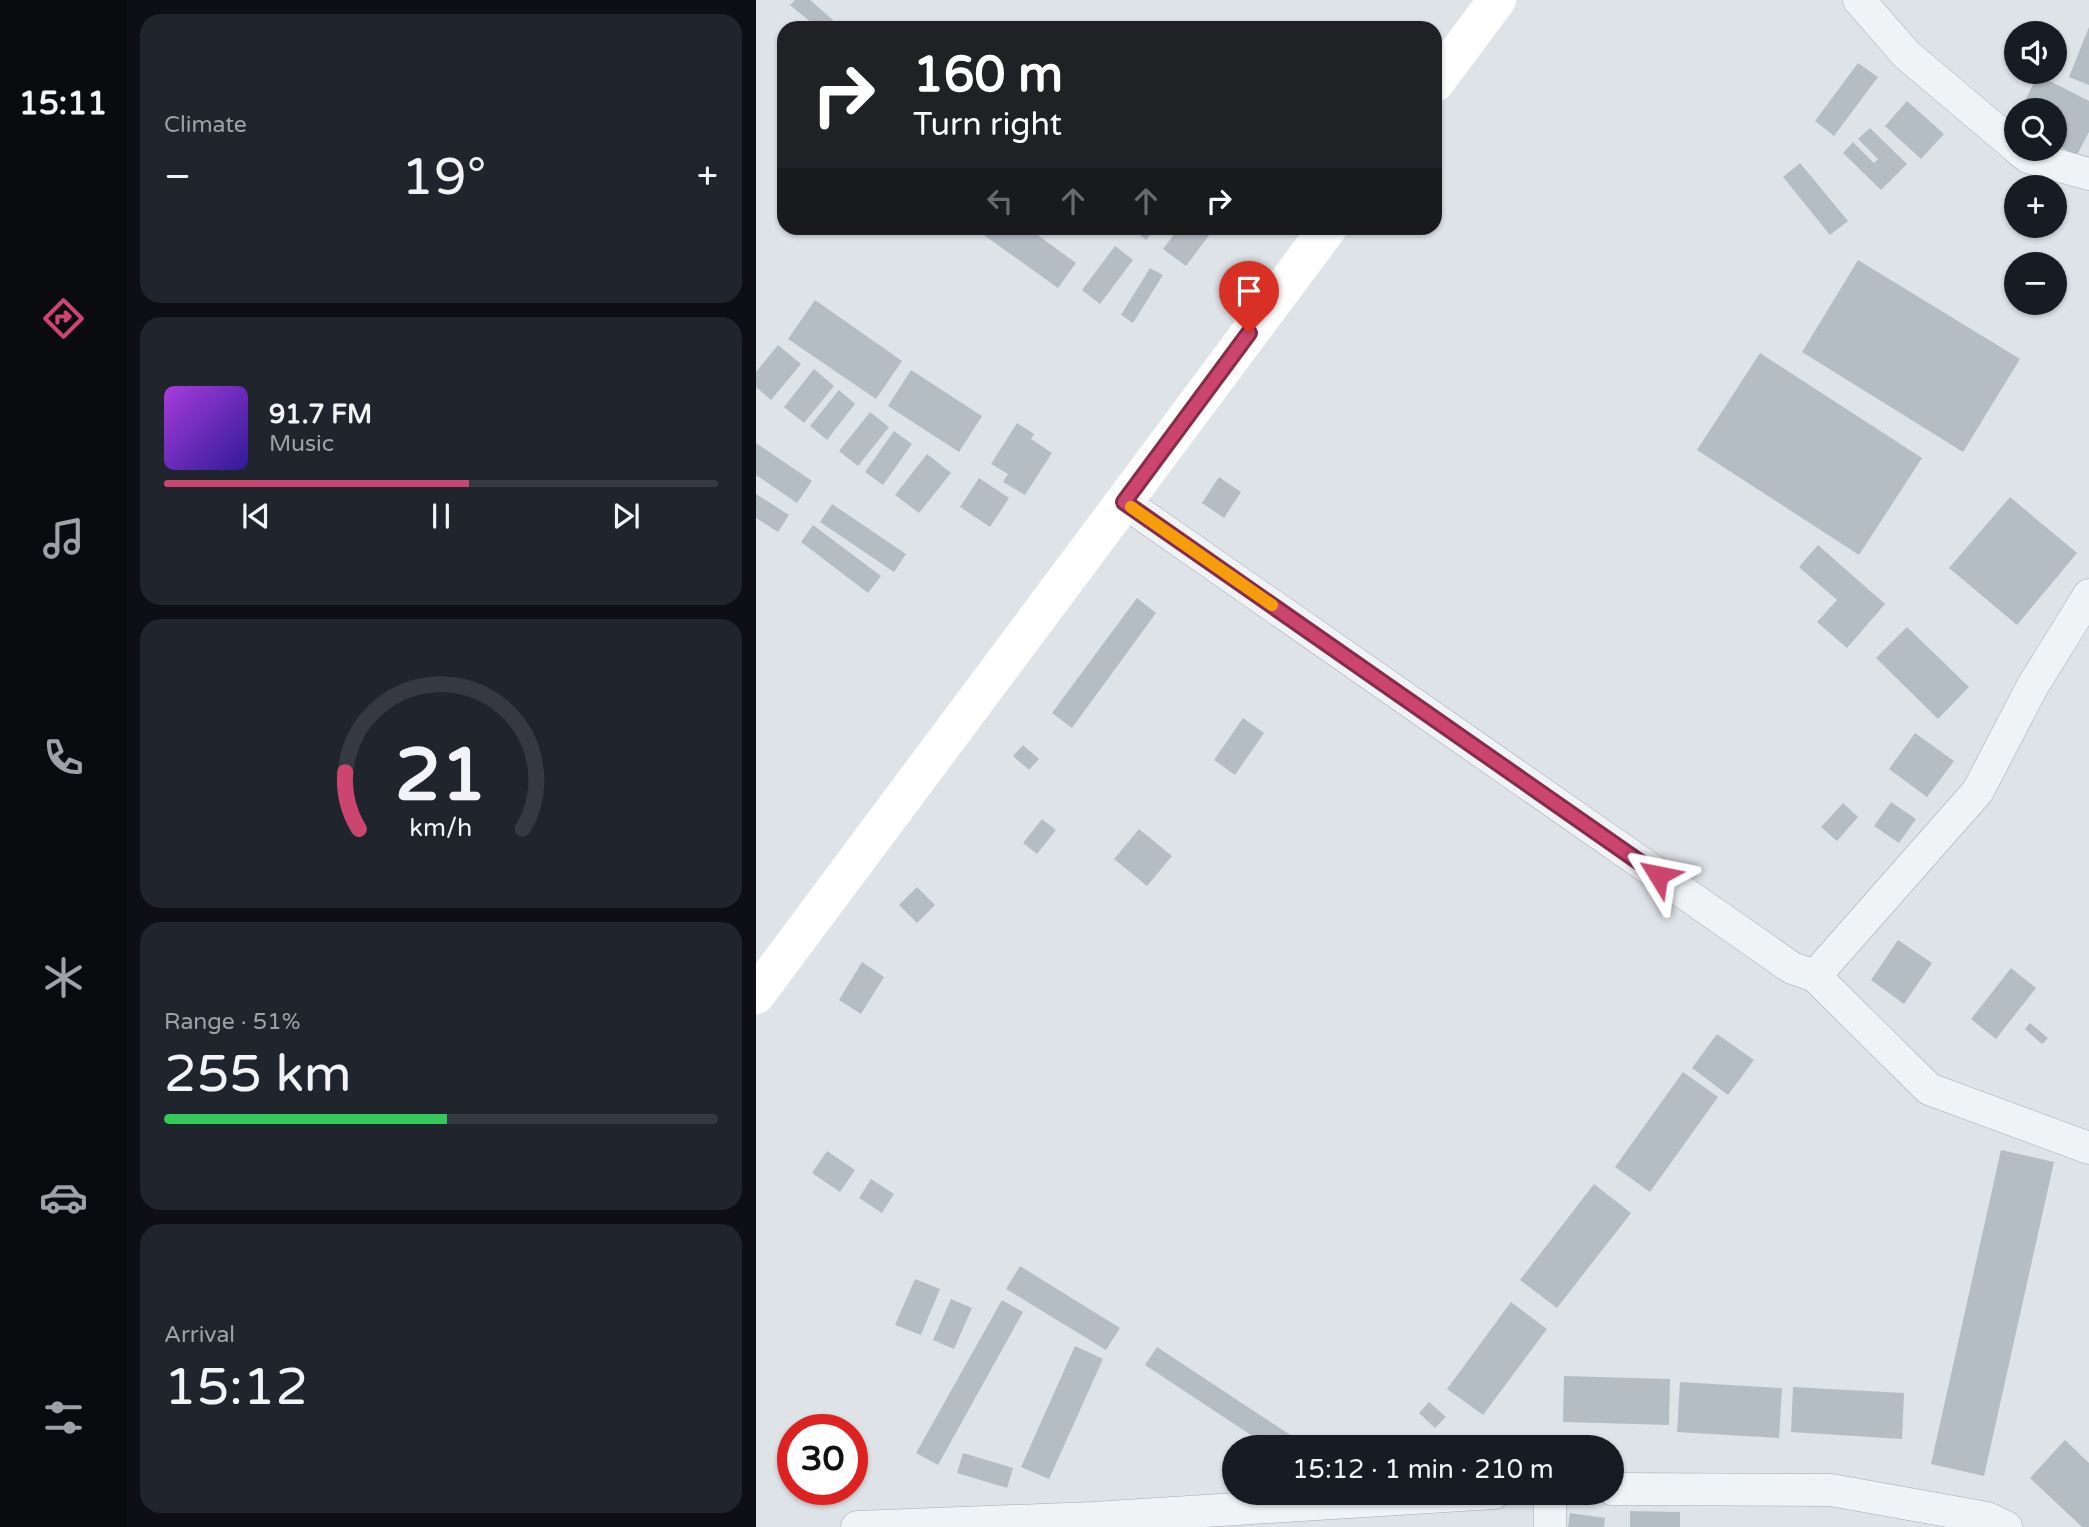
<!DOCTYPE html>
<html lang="en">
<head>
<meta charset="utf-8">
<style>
	body { margin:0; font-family:"Varela Round",sans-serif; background:#20242c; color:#f1f3f6; height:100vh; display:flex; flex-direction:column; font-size:26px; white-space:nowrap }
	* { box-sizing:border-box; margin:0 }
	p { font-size:23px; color:#9ea1a6 }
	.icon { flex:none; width:38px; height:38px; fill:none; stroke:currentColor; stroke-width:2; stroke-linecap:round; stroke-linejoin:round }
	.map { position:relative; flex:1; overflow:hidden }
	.panel { display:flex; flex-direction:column; gap:14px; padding:14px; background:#0d0f14; width:630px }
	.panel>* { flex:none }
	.guide { position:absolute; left:21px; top:21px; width:665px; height:214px; border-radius:21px; box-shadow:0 2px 5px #0004; background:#202124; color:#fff; overflow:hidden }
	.buttons { position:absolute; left:1248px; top:21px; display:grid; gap:14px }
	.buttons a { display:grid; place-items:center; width:63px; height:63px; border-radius:50%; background:#171b24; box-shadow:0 2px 5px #0004; font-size:35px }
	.speed { position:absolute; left:21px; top:1414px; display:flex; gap:14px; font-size:35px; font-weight:700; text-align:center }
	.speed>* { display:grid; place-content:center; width:91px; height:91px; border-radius:50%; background:#171b24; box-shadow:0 2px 5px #0004; line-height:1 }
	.speed .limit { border:10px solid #d22; background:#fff; color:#111 }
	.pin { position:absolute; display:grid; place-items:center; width:60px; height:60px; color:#fff; margin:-72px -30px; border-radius:50% 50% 50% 0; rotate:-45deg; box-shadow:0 0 7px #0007 }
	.pin .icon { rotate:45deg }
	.me { position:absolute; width:77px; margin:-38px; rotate:305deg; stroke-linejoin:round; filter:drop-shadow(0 0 5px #0008) }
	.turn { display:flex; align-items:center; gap:24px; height:147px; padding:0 21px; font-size:32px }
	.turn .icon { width:91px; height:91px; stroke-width:2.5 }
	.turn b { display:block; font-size:49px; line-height:60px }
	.lanes { display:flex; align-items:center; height:66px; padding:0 21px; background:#0003; justify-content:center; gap:35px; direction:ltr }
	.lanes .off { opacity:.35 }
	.big { font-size:52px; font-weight:600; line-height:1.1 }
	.panel .tile { flex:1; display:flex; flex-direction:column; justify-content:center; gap:10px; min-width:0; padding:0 24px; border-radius:21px; background:#20242c }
	.panel .dial { align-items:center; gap:0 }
	.dial svg { height:182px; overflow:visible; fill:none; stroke:#363941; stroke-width:7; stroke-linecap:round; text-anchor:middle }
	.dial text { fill:#f1f3f6; stroke:none }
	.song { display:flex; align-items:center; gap:21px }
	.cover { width:84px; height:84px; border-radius:10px; background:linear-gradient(135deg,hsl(280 70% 55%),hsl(250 70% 35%)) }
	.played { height:7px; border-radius:4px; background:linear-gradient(90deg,#cc4470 55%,#363941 55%) }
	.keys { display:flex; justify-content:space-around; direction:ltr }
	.heat { display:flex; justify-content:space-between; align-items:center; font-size:38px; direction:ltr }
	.charge { height:10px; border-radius:5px; background:linear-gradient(90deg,#34c759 51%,#363941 0) }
	.trip { position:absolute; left:466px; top:1435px; width:402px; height:70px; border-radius:35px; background:#171b24; box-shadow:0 2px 5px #0004; font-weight:600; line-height:70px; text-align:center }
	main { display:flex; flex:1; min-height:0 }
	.tab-bar { display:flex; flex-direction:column; width:126px; justify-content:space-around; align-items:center; background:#090b0e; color:#9ea1a6 }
	.tab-bar .icon { width:49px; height:49px }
	.tab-bar .current { color:#cc4470 }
	.tab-bar b { font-size:32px; color:#f1f3f6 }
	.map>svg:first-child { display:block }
	.building { fill:#b5bdc4 }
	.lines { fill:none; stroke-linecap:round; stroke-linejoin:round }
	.street-casing { stroke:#a3abb1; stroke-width:33 }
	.street { stroke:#f0f3f6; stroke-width:32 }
	.secondary { stroke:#fff; stroke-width:38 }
	.route-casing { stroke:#852c49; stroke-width:18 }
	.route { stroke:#cc4470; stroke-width:12 }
	.slow { stroke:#f59e0b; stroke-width:12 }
</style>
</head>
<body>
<main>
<nav class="tab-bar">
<b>15:11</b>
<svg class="icon current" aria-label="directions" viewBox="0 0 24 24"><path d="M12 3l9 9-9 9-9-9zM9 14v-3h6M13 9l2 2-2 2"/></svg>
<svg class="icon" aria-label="music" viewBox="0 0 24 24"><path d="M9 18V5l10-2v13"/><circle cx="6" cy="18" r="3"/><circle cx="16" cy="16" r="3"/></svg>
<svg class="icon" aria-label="phone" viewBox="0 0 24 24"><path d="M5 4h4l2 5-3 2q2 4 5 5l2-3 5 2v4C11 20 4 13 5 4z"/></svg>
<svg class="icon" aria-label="climate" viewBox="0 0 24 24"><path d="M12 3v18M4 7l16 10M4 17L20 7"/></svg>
<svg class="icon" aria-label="car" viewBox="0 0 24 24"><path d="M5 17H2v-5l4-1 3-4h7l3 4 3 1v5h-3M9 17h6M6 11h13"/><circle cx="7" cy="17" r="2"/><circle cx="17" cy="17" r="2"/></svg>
<svg class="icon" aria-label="filters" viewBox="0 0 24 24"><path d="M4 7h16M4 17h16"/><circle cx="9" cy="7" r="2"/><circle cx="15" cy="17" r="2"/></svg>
</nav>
<section class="panel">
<div class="tile"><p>Climate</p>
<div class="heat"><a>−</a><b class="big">19°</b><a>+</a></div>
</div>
<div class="tile">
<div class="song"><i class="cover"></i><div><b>91.7 FM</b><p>Music</p></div></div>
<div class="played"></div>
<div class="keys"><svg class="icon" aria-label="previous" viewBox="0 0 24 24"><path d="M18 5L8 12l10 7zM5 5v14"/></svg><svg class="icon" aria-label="pause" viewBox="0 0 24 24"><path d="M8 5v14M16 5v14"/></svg><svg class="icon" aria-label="next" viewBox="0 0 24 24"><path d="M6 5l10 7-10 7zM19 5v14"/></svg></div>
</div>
<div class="tile dial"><svg viewBox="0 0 100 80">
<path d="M14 69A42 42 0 1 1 86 69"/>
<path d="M14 69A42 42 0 0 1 8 44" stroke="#cc4470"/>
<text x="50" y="56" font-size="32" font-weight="700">21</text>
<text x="50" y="72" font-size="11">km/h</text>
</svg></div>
<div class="tile"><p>Range · 51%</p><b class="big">255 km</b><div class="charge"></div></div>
<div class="tile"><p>Arrival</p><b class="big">15:12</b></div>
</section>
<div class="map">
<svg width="1333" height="1527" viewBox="0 0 1333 1527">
	<rect width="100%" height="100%" fill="#dee3e7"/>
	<path class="building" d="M 39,0 L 54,0 L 77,20 L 71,28 L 62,28 L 34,5 Z
		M 1333,27 L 1333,85 L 1313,77 Z
		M 1102,63 L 1122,77 L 1078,136 L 1059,121 Z
		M 1282,75 L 1333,101 L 1333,132 L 1321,155 L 1298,144 L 1298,110 L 1264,110 Z
		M 1151,101 L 1188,134 L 1165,159 L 1129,126 Z
		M 1114,128 L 1151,164 L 1125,190 L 1087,153 L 1097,142 L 1118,163 L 1122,159 L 1102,139 Z
		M 1044,163 L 1092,221 L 1074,235 L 1027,177 Z
		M 218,228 L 272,228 L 320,263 L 302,288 Z
		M 323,228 L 339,228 L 332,235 Z
		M 375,228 L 400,228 L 390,240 Z
		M 423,228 L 454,228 L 457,230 L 430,266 L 407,249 Z
		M 359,246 L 377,260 L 344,304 L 326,290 Z
		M 1102,260 L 1264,359 L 1207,452 L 1046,352 Z
		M 394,268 L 407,275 L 377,323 L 365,315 Z
		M 59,300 L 146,361 L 120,399 L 32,339 Z
		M 22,345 L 45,364 L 15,400 L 0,387 L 0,372 Z
		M 1004,353 L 1166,458 L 1103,555 L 941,450 Z
		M 58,369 L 78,386 L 48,423 L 28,407 Z
		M 155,370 L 226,416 L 203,452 L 132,406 Z
		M 83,390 L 99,404 L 71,440 L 54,426 Z
		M 114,412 L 133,427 L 102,466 L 83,451 Z
		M 261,423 L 278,434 L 275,439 L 296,453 L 269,495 L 247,482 L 252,474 L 235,464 Z
		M 138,431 L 156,444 L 127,485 L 109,472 Z
		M 0,443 L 56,481 L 41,503 L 0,475 Z
		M 171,454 L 195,473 L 163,513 L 139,495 Z
		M 463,477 L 485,492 L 468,518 L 446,503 Z
		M 223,478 L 253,498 L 234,527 L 204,507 Z
		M 0,494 L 33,515 L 22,532 L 0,518 Z
		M 1254,497 L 1321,553 L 1261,625 L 1193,568 Z
		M 76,504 L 150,554 L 138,572 L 64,522 Z
		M 57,525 L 125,576 L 112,593 L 45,542 Z
		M 1062,545 L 1129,604 L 1091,648 L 1061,622 L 1081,600 L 1043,567 Z
		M 381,598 L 400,613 L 316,728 L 296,713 Z
		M 1151,627 L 1213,687 L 1182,719 L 1120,658 Z
		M 487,718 L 508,733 L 479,775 L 458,760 Z
		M 1159,733 L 1198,761 L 1171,797 L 1133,769 Z
		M 267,745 L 283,759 L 273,770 L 257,756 Z
		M 1135,802 L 1160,819 L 1143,843 L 1118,826 Z
		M 1087,803 L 1102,817 L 1081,841 L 1065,827 Z
		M 286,819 L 300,830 L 281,854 L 267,843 Z
		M 383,829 L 416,856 L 391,886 L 358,859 Z
		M 161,887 L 179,905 L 161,923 L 143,905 Z
		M 1142,940 L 1176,963 L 1148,1004 L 1115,980 Z
		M 106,962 L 128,977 L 105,1014 L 83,1000 Z
		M 1255,968 L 1280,988 L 1240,1039 L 1215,1019 Z
		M 1274,1023 L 1292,1038 L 1286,1044 L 1269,1029 Z
		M 961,1034 L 998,1060 L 972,1095 L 936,1068 Z
		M 927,1072 L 962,1097 L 894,1192 L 859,1167 Z
		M 1245,1150 L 1298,1162 L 1228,1476 L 1175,1464 Z
		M 71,1151 L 99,1170 L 84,1192 L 56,1173 Z
		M 115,1179 L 138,1194 L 126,1213 L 103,1198 Z
		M 838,1184 L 875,1213 L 801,1308 L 764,1280 Z
		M 264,1266 L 364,1328 L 350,1350 L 250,1289 Z
		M 159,1279 L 184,1289 L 165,1335 L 139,1325 Z
		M 195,1299 L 216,1308 L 198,1349 L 177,1340 Z
		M 246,1300 L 267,1312 L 182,1465 L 160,1453 Z
		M 755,1302 L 791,1329 L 727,1415 L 691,1389 Z
		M 319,1346 L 347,1359 L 293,1479 L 265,1467 Z
		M 401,1347 L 551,1446 L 513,1447 L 389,1365 Z
		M 808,1376 L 914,1379 L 913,1425 L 807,1422 Z
		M 924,1382 L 1026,1388 L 1023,1438 L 921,1432 Z
		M 1037,1387 L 1148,1393 L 1146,1439 L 1035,1432 Z
		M 673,1402 L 690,1417 L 679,1428 L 663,1413 Z
		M 1309,1440 L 1333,1463 L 1333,1527 L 1326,1527 L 1274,1478 Z
		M 207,1453 L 257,1468 L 251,1488 L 201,1473 Z
		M 874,1511 L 924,1512 L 924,1527 L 874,1527 Z
		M 814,1513 L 849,1518 L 848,1527 L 812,1527 Z"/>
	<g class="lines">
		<defs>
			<path id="street" d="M 1103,0 L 1151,55 L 1260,147
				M 1262,149 L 1272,157 L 1333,174
				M 368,502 L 1036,968 L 1059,976 L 1173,1089 L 1333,1148
				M 1059,976 L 1222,791 L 1276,687 L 1333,595
				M 856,1489 L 1075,1490 L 1231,1518 L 1250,1527
				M 794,1493 L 794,1527
				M 101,1527 L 337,1518 L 738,1493"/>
		</defs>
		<use href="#street" class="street-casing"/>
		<use href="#street" class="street"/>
		<path class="secondary" d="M 679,83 L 741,0
			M 0,995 L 572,228"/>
	</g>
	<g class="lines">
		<defs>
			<path id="route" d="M 493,333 L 368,502 L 902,875"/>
		</defs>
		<use href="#route" class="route-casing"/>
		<use href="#route" class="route"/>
		<path class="slow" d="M 375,507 L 516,605"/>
	</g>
</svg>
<div class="buttons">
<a><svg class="icon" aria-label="sound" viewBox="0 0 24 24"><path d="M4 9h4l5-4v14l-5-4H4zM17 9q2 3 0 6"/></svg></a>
<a><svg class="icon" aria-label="search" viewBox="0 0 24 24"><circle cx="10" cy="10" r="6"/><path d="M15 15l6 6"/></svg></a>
<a>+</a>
<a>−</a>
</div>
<div class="speed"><div class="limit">30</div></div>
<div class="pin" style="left:493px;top:333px;background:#d93025"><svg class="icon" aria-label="arrive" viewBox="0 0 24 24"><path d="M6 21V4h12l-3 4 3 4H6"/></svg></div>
<svg class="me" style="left:902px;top:875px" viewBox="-20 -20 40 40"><path d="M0-17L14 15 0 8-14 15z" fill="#cc4470" stroke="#fff" stroke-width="4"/></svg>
<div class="trip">15:12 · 1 min · 210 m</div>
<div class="guide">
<div class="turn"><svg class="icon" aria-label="right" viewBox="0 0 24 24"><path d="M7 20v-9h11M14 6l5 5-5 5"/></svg><div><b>160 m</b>Turn right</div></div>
<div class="lanes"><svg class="icon off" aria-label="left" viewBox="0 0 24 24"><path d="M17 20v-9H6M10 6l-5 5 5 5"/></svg><svg class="icon off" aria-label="ahead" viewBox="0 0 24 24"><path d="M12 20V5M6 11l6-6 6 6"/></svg><svg class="icon off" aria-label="ahead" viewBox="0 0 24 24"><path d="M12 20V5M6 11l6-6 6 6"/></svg><svg class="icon" aria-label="right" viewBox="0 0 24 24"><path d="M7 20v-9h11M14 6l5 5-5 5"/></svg></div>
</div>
</div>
</main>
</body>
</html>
